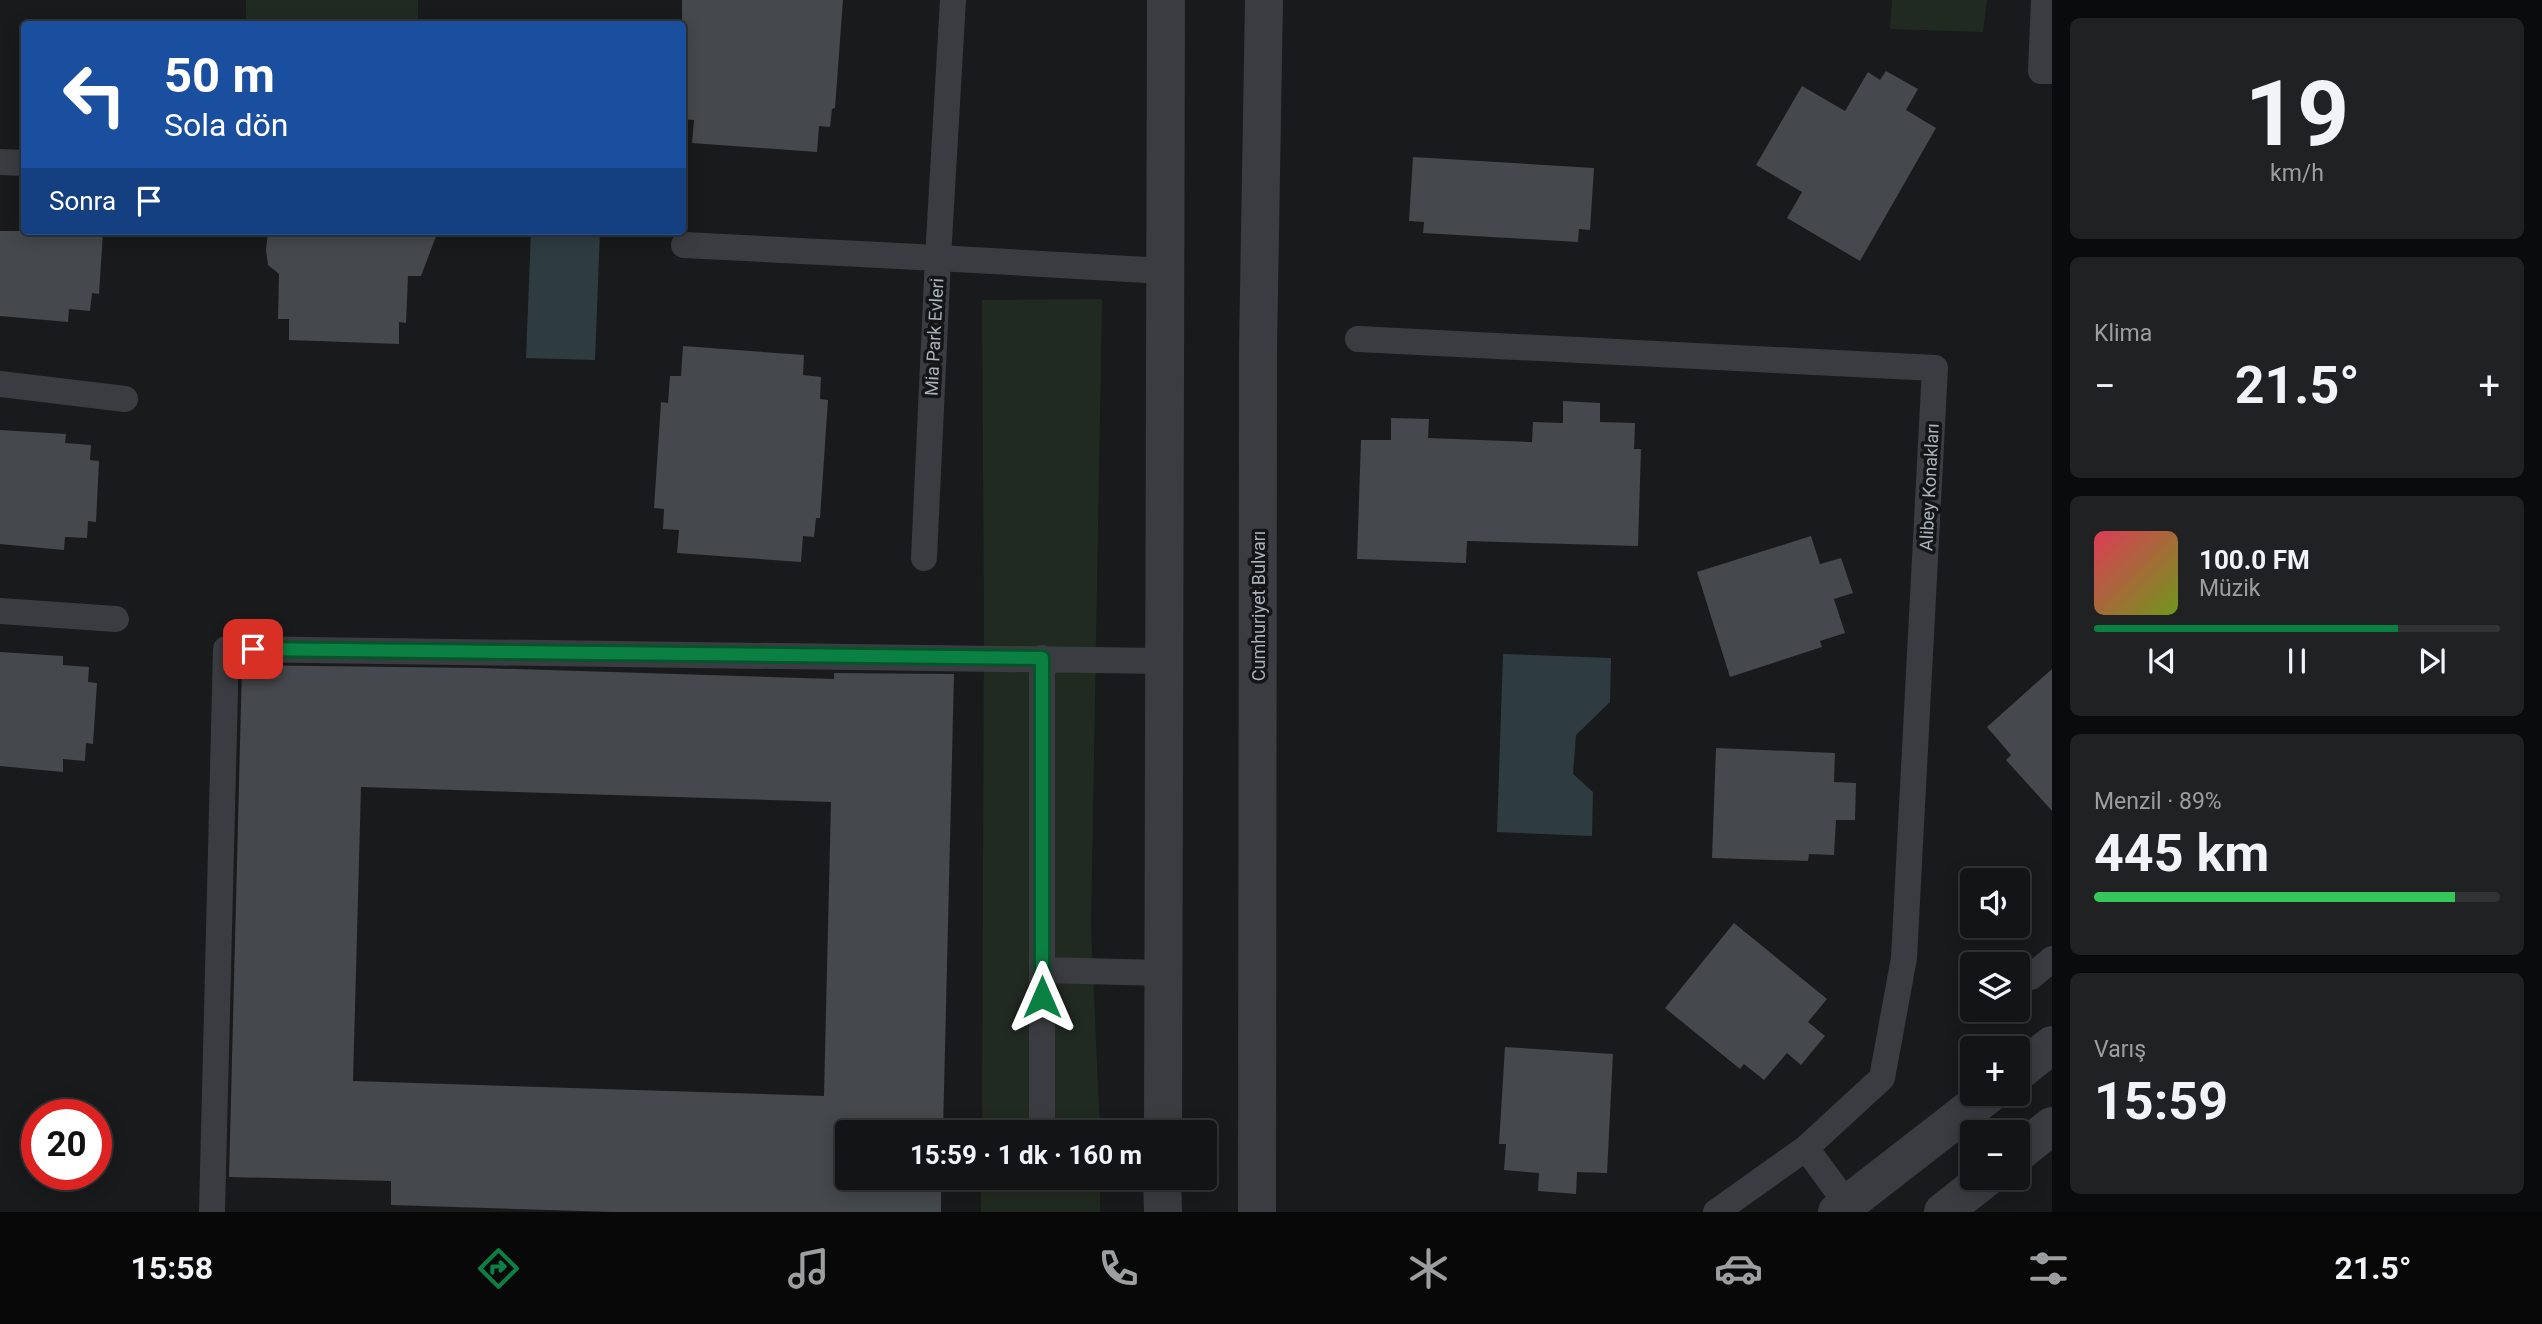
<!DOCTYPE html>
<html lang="tr">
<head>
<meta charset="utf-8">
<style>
	body { margin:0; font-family:Roboto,sans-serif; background:#202122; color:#f1f3f6; height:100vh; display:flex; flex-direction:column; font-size:26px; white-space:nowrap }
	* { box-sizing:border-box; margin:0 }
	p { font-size:23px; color:#9d9ea0 }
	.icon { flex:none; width:38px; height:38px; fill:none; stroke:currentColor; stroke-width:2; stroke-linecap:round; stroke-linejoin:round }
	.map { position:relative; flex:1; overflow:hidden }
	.details { display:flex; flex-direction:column; gap:18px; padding:18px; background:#0a0b0c; width:490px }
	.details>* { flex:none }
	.hud { position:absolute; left:21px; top:21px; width:665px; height:214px; border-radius:7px; box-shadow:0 4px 18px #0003,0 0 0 2px #323334; background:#1a4fa0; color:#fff; overflow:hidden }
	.controls { position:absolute; left:1960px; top:868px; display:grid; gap:14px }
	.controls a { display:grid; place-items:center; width:70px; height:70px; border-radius:7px; background:#131415; box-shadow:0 4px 18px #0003,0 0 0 2px #323334; font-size:35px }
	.speed { position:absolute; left:21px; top:1099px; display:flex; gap:14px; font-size:35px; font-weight:700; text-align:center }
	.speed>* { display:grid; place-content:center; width:91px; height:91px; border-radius:50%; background:#131415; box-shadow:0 4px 18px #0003,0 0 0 2px #323334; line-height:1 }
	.speed .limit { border:10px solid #d22; background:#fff; color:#111 }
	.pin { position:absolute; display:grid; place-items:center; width:60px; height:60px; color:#fff; margin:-30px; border-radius:14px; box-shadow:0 4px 10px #0006 }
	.me { position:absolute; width:77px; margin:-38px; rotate:0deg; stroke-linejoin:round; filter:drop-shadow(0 0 5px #0008) }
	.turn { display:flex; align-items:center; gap:24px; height:147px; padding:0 28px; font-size:32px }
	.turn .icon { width:91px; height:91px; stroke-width:2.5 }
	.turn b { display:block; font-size:49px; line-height:60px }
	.then { display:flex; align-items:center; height:66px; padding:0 28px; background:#0003; gap:14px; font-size:26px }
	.big { font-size:52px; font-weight:700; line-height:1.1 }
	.details .tile { flex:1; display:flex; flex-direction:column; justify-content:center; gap:10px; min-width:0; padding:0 24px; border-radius:10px; background:#202122 }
	.details .dial { align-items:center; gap:0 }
	.dial b { font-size:91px; line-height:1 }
	.song { display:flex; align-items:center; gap:21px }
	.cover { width:84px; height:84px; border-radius:10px; background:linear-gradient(135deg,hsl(350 70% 55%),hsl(80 70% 35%)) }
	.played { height:7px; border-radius:4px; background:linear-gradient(90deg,#0b8043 75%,#323334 75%) }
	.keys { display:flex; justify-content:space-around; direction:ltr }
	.heat { display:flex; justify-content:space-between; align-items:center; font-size:38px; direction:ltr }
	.charge { height:10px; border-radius:5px; background:linear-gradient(90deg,#34c759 89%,#323334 0) }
	.trip { position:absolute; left:835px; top:1120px; width:382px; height:70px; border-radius:7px; background:#131415; box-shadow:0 4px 18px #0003,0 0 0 2px #323334; font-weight:700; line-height:70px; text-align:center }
	.dock { display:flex; height:112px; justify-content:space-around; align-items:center; background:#080808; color:#9d9ea0 }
	.dock .icon { width:49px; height:49px }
	.dock .selected { color:#0b8043 }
	.dock b { font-size:32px; color:#f1f3f6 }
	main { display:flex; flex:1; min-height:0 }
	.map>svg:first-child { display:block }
	.green { fill:#212a21 }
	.water { fill:#2e3c41 }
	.building { fill:#45484c; fill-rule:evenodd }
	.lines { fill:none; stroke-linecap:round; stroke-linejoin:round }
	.service { stroke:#3a3c41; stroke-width:26 }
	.minor { stroke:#3a3c41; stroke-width:38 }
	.tertiary { stroke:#3a3c41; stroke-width:38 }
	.route-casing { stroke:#07532c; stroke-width:18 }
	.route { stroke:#0b8043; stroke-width:12 }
	.labels { text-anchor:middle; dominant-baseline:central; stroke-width:7; stroke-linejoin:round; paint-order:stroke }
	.street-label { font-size:18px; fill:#abb3bc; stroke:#141517 }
</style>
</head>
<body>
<main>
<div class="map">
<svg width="2052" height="1212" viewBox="0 0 2052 1212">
	<rect width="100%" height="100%" fill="#191a1c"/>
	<path class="green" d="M 246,0 L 418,0 L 418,24 L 246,24 Z
		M 1892,0 L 1987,0 L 1983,32 L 1890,29 Z
		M 1102,299 L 1091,926 L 1100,1132 L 982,1132 L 984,619 L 982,300 Z
		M 981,1178 L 1100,1178 L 1100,1212 L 981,1212 Z"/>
	<path class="water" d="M 531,231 L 600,231 L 595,360 L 526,358 Z
		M 1503,654 L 1611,658 L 1610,702 L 1576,735 L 1573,774 L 1593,792 L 1592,836 L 1497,832 Z"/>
	<path class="building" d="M 682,0 L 843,0 L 835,108 L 832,109 L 830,127 L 819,126 L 817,152 L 692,143 L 694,120 L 682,119 Z
		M 1886,71 L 1918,89 L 1906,110 L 1936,128 L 1860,261 L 1787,218 L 1802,192 L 1756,165 L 1802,86 L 1845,111 L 1868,72 L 1880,80 Z
		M 1413,157 L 1594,168 L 1590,230 L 1579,229 L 1578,242 L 1423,233 L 1424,222 L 1409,221 Z
		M 0,231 L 94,231 L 94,233 L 103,233 L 99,294 L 92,293 L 90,311 L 69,309 L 68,322 L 0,316 Z
		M 268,231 L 438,231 L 421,276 L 408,276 L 406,323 L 399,322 L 399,344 L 289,340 L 289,319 L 278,319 L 279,274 L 268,265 L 266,250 Z
		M 683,346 L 804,355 L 803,375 L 821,377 L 820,399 L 828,400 L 820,518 L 816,518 L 814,537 L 803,536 L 801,562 L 677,553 L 679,530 L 663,529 L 664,509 L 654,508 L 661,402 L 668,403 L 670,376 L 681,376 Z
		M 1563,401 L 1600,403 L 1600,422 L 1635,423 L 1634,449 L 1641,449 L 1638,546 L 1467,541 L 1466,563 L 1357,559 L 1361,440 L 1391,440 L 1391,418 L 1429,419 L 1428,438 L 1532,442 L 1533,422 L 1563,423 Z
		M 0,430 L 66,434 L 65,443 L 91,445 L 90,460 L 99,461 L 96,522 L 88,521 L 87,538 L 65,537 L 64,550 L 0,544 Z
		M 1811,536 L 1820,564 L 1841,558 L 1853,593 L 1834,599 L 1845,633 L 1820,641 L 1822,647 L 1730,677 L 1697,572 Z
		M 0,652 L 63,656 L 63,665 L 89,667 L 88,682 L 97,683 L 93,744 L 86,743 L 85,761 L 63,759 L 63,772 L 0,766 Z
		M 242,665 L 480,668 L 834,679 L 834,673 L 954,674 L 943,1132 L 847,1132 L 847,1178 L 941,1178 L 941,1212 L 613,1212 L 391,1205 L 391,1181 L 229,1177 ZM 361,787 L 831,802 L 824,1096 L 353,1081 Z
		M 2052,669 L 2052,811 L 2006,760 L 2011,755 L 1987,727 Z
		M 1716,748 L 1835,753 L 1834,782 L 1856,783 L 1855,820 L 1836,820 L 1834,855 L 1809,854 L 1808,861 L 1712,858 Z
		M 1734,923 L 1827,999 L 1808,1022 L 1825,1036 L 1801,1065 L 1787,1053 L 1764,1080 L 1744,1064 L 1740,1069 L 1665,1008 Z
		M 1505,1047 L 1613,1054 L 1607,1173 L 1577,1172 L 1576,1194 L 1538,1191 L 1539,1173 L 1504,1170 L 1506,1144 L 1499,1144 Z"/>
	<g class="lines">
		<path class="service" d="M 2044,0 L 2041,71 L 2052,71
			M 0,162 L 24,163
			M 684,245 L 938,258 L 953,0
			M 1358,339 L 1935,368 L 1904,958 L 1882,1078 L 1806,1148 L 1847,1204
			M 0,384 L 125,399
			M 924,558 L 938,258 L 1164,271
			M 0,611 L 116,619
			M 1042,970 L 1163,973
			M 2031,977 L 2052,959
			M 1042,1132 L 1042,658
			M 212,1212 L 226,649 L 1164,661
			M 1716,1212 L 1806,1148"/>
		<path class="minor" d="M 2018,1072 L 2052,1045
			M 2018,1153 L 2052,1126
			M 1837,1212 L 1989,1094
			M 1943,1212 L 1986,1178"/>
		<path class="tertiary" d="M 1163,1132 L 1166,0
			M 1162,1178 L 1163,1212
			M 1257,1212 L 1258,349 L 1264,0"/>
	</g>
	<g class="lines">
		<defs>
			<path id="route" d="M 253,649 L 1042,658 L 1042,997"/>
		</defs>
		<use href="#route" class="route-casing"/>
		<use href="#route" class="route"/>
	</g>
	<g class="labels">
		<g class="street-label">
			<text transform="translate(934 337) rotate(-87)">Mia Park Evleri</text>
			<text transform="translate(1929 487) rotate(-87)">Alibey Konakları</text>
			<text transform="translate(1258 606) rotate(-90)">Cumhuriyet Bulvarı</text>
		</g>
	</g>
</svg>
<div class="controls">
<a><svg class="icon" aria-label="sound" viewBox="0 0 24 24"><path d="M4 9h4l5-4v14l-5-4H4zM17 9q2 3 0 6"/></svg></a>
<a><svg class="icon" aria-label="layers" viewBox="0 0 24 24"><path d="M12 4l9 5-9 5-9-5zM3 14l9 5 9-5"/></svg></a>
<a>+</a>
<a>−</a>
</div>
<div class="speed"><div class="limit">20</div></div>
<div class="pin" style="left:253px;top:649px;background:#d93025"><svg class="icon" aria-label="arrive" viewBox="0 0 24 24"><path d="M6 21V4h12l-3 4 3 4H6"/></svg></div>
<svg class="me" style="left:1042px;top:997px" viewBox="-20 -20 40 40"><path d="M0-17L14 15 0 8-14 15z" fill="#0b8043" stroke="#fff" stroke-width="4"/></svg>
<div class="trip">15:59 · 1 dk · 160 m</div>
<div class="hud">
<div class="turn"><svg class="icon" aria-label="left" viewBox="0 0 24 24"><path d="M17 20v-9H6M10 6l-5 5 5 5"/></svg><div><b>50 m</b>Sola dön</div></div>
<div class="then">Sonra<svg class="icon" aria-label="arrive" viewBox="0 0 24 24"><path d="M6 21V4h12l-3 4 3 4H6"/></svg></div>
</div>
</div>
<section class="details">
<div class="tile dial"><b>19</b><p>km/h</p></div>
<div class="tile"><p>Klima</p>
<div class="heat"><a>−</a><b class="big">21.5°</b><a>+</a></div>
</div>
<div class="tile">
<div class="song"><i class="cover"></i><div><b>100.0 FM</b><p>Müzik</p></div></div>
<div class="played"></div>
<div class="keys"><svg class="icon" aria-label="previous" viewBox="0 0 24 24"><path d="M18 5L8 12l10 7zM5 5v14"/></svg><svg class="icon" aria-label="pause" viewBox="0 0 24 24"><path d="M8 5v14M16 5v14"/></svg><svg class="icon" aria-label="next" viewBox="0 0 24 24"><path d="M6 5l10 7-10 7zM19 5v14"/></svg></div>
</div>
<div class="tile"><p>Menzil · 89%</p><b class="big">445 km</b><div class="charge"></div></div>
<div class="tile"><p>Varış</p><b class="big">15:59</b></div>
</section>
</main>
<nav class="dock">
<b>15:58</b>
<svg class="icon selected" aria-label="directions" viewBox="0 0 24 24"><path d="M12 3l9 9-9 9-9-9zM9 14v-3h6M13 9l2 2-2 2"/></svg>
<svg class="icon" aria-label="music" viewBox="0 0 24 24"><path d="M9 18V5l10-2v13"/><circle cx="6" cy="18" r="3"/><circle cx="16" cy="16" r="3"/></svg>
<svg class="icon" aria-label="phone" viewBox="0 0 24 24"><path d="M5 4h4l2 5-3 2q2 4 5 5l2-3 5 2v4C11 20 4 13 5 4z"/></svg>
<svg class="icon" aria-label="climate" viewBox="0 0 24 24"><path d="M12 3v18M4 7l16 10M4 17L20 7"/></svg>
<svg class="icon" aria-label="car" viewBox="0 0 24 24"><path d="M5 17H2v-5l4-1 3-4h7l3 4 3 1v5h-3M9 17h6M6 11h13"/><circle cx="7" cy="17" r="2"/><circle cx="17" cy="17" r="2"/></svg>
<svg class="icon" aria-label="filters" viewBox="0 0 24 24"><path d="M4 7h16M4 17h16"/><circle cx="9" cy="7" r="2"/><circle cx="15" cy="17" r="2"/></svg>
<b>21.5°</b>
</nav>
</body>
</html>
